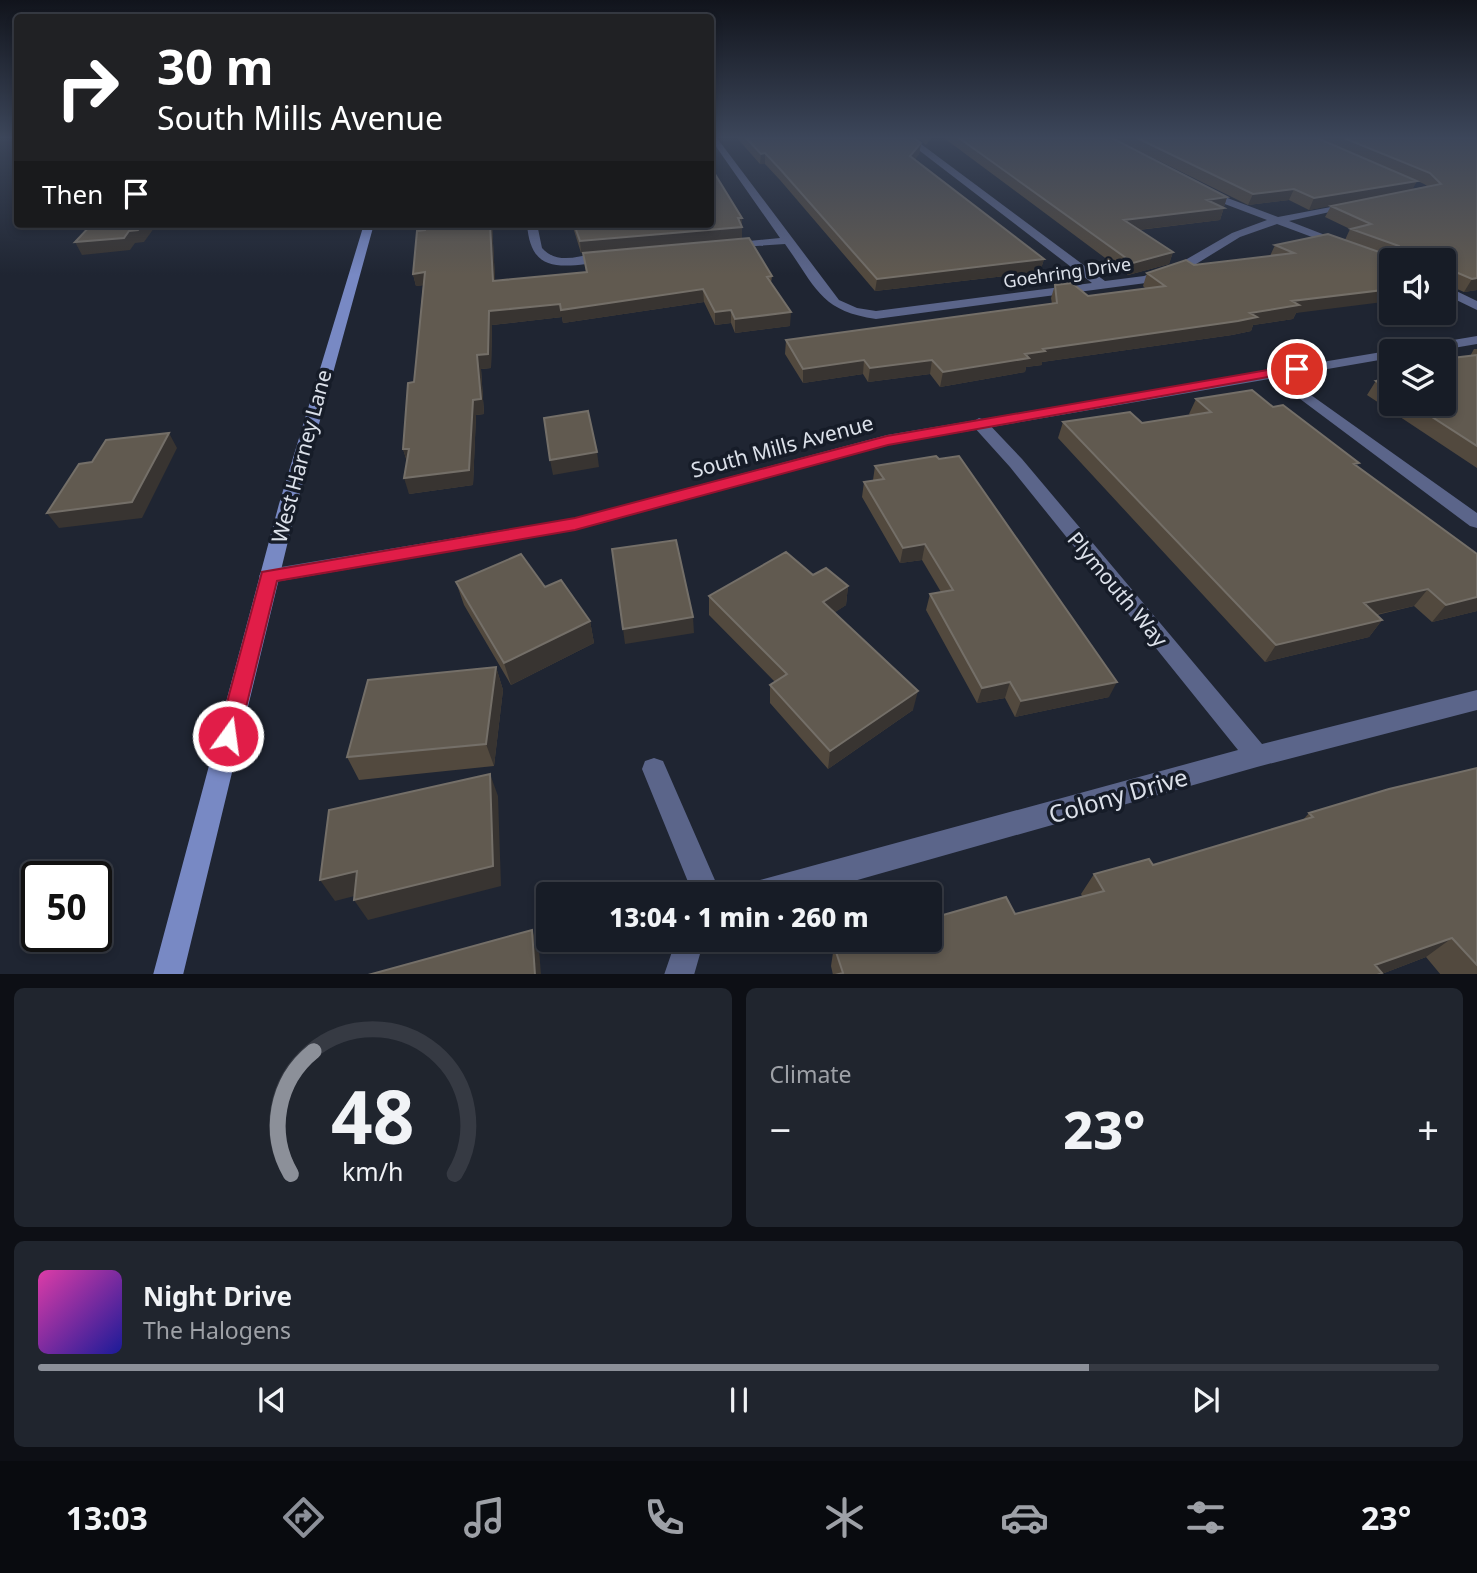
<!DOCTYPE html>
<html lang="en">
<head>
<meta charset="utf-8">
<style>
	body { margin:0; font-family:"Noto Sans",sans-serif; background:#20252e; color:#f1f3f6; height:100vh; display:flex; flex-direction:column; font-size:26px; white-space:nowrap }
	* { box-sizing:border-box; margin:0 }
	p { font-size:23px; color:#9ea1a7 }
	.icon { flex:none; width:38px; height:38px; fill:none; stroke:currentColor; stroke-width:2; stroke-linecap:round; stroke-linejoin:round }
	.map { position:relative; height:974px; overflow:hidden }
	.details { display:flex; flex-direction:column; gap:14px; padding:14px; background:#0d0f15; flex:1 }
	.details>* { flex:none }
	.banner { position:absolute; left:14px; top:14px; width:700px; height:214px; border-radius:7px; box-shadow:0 4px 10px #0003,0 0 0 2px #363a43; background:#202124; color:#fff; overflow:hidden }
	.tools { position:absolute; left:1379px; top:248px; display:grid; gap:14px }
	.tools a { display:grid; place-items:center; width:77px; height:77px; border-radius:7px; background:#171c26; box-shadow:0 4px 10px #0003,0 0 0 2px #363a43; font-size:35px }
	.speed { position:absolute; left:21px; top:861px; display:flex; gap:14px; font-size:35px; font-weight:700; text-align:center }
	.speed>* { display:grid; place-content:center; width:91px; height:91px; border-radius:50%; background:#171c26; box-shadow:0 4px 10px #0003,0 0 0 2px #363a43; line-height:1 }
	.speed .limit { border:4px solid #111; border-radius:10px; background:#fff; color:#111 }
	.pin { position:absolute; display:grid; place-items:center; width:60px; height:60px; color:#fff; margin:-30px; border:4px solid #fff; border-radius:50%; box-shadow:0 2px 7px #0007 }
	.me { position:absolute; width:77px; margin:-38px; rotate:14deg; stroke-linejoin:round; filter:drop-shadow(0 0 5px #0008) }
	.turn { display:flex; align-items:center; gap:24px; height:147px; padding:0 28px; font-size:32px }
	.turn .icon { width:91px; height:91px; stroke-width:2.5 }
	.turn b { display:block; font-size:49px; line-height:60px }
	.then { display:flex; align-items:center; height:66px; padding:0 28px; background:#0003; gap:14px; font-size:26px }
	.big { font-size:52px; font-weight:800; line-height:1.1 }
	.details .tile { flex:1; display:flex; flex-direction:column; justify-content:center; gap:10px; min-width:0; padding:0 24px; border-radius:10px; background:#20252e }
	.details .dial { align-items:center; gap:0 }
	.dial svg { height:182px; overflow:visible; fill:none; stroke:#363a43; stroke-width:7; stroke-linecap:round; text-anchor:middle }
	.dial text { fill:#f1f3f6; stroke:none }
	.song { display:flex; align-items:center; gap:21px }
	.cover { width:84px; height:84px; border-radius:10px; background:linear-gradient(135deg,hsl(320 70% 55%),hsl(240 70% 35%)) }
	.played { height:7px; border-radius:4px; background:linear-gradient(90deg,#8c9099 75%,#363a43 75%) }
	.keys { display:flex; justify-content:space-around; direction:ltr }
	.heat { display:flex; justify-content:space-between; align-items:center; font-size:38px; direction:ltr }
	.details .tiles { flex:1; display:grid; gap:14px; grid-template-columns:1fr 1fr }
	.tile:last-child { grid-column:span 2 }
	.trip { position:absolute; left:536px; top:882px; width:406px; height:70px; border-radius:7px; background:#171c26; box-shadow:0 4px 10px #0003,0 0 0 2px #363a43; font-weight:800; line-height:70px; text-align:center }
	.tabs { display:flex; height:112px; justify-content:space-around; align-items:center; background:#090b0f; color:#9ea1a7 }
	.tabs .icon { width:49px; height:49px }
	.tabs .on { color:#8c9099 }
	.tabs b { font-size:32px; color:#f1f3f6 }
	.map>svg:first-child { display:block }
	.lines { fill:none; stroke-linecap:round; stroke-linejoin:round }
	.minor { fill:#5b658a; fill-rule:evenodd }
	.tertiary { fill:#5b658a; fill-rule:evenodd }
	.secondary { fill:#7889c4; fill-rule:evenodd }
	.wall { fill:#52493e; fill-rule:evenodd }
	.shaded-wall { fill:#383431 }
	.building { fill:#615a50; stroke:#746f68; stroke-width:2 }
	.route { fill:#e11d48; stroke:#92132f; stroke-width:2 }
	.labels { text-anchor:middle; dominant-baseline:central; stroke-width:7; stroke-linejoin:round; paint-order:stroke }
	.far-street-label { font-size:18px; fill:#dce1ea; stroke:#161c28 }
	.street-label { font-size:21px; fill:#dce1ea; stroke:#161c28 }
	.near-street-label { font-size:24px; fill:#dce1ea; stroke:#161c28 }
</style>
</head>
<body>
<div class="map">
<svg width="1477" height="975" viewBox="0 0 1477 975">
	<rect width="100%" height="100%" fill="#1f2532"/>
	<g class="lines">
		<path class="minor" d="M 710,138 L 717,138 L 839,300 L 857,308 L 876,311 L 1092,283 L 903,138 L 913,138 L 1105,281 L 1144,276 L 1180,263 L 1232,233 L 1267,220 L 1201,195 L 1201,191 L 1209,191 L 1278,217 L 1352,203 L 1357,206 L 1289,221 L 1343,242 L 1343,246 L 1339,247 L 1277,224 L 1240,237 L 1188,269 L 1146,283 L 876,319 C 820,311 816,287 785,244 L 725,248 L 725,244 L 729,243 L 780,238 Z
			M 527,224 L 537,224 L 542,248 C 564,272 595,244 613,257 C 606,262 595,262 586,264 C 549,269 530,264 527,224 Z
			M 1444,285 L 1477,301 L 1477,310 L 1444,294 Z
			M 1273,368 L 1477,513 L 1477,528 L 1470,526 L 1268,375 L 1266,372 Z
			M 979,418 L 985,420 L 1022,459 L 1262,744 L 1477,690 L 1477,710 L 1257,767 L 808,894 L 746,894 L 750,884 L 760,880 L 1238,750 L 1010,467 L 973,426 L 971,423 Z
			M 654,758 L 663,761 L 721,894 L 693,894 L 642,769 L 645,761 Z
			M 676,940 L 704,940 L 694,975 L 664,975 Z"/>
		<path class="tertiary" d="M 1477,336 L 1477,344 L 1430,352 L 1391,352 L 1391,358 L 888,445 L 575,530 L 269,583 L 262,581 L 259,576 L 262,571 L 269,569 L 575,518 L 887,435 Z"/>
		<path class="secondary" d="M 364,224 L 374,224 L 297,504 L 183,975 L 153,975 L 279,504 Z"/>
	</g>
	<path class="wall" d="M 737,138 L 914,138 L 921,143 L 919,154 L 915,159 L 1044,259 L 1040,272 L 875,291 L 780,180 L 765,164 L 760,164 Z
		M 918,138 L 931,138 L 926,145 Z
		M 944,138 L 1112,138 L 1227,197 L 1220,220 L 1139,230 L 1173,252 L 1169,264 L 1128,275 Z
		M 1113,138 L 1477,138 L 1477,290 L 1464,292 L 1448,285 L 1444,292 L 1444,261 L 1296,313 L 1293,319 L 1253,325 L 1251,331 L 1232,335 L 1042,362 L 1042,365 L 1026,367 L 1025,372 L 940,387 L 930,374 L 868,382 L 863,374 L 803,383 L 785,354 L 786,340 L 1052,304 L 1051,298 L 1055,285 L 1088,296 L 1146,289 L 1143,286 L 1147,273 L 1194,265 L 1270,256 L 1275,245 L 1345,240 L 1350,229 L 1325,217 L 1331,206 L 1332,205 L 1309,210 L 1289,200 L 1248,205 ZM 1409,177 L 1424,184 L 1427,186 L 1412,189 L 1417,181 Z
		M 426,224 L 492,224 L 495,281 L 586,272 L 583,253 L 705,242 L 581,253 L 572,224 L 742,225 L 742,239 L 772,276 L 771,283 L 790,326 L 735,333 L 731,323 L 715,325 L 704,302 L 563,323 L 562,317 L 492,325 L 491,368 L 481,369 L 484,414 L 476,415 L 473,485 L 409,494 L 407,462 L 403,449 L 414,382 L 423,285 L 416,286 L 413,274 L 425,230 Z
		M 1474,349 L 1477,349 L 1477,468 L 1367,395 L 1384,368 L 1391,367 L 1391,404 L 1444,404 Z
		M 1196,399 L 1273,407 L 1477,554 L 1477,611 L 1432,622 L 1414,606 L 1377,615 L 1382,620 L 1369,637 L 1265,662 L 1058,438 L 1063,422 L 1142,423 L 1190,415 L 1189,414 Z
		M 875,466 L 1109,697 L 1015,717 L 1005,698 L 977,703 L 926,610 L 930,594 L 941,592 L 922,560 L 900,563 L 862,497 L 864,482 L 873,480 Z
		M 813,575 L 848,586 L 846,605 L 835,612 L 913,710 L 828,769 L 770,703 L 770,685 L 775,682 L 709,615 L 709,596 Z
		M 456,582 L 545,587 L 590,621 L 594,643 L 511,685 L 464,605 Z
		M 496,667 L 503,690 L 494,766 L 359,780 L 347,757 Z
		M 1477,768 L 1477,975 L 1441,975 L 1426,957 L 1379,975 L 833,975 L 831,966 L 834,946 L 1015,914 L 1082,896 L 1081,894 L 1094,874 L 1153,865 L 1303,820 L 1309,813 Z"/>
	<path class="shaded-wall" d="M 921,143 L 919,154 L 909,167 L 910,156 Z
		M 765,153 L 765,164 L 760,164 L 761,154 Z
		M 1417,181 L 1411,192 L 1309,210 L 1314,198 Z
		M 1294,189 L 1289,200 L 1248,205 L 1253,194 Z
		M 1227,197 L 1220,220 L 1120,232 L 1124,220 L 1207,200 Z
		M 742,218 L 742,239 L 581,253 L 580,241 Z
		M 143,224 L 157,224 L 144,242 L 135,243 L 130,250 L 82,255 L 75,242 L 129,231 Z
		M 490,224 L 492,224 L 496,294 L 493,281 Z
		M 1173,252 L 1169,264 L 1128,275 L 1133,263 Z
		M 1044,259 L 1040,272 L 875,291 L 877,279 Z
		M 425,272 L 428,285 L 416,286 L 413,274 Z
		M 1477,278 L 1477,290 L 1464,292 L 1472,279 Z
		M 1450,282 L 1444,292 L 1444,283 Z
		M 703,289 L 704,302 L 563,323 L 562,317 L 492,325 L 491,368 L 481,369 L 484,414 L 476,415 L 473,485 L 409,494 L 404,478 L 473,400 L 477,355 L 489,311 Z
		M 1391,289 L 1391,301 L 1296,313 L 1293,319 L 1253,325 L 1251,331 L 1232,335 L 1042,362 L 1042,365 L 1026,367 L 1025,372 L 940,387 L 943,372 L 1043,349 L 1250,313 L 1292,301 Z
		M 731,310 L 731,323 L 715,325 L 715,312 Z
		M 791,312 L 790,326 L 735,333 L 735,319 Z
		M 864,360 L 863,374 L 803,383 L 803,369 Z
		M 932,360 L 930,374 L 868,382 L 870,368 Z
		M 169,433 L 177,448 L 142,518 L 59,528 L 47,513 Z
		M 403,449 L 409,449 L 408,464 Z
		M 597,452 L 599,467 L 553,475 L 550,460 Z
		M 925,544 L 922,560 L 900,563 L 903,548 Z
		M 848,586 L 846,605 L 822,621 L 823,602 Z
		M 1428,589 L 1414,606 L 1351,620 L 1364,603 Z
		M 1477,597 L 1477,611 L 1432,622 L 1446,605 Z
		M 693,617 L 694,633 L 625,644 L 623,629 Z
		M 1382,620 L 1369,637 L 1265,662 L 1276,645 Z
		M 590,621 L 594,643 L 511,685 L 504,663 Z
		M 496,667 L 503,690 L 494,766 L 486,744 Z
		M 1010,682 L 1005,698 L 977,703 L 982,688 Z
		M 1117,682 L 1109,697 L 1015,717 L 1021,701 Z
		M 918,691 L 913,710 L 828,769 L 830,751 Z
		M 490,774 L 498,796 L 501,886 L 368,920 L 354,900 Z
		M 357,871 L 370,892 L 335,901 L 320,880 Z
		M 532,930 L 539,949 L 541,975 L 535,975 Z
		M 1452,938 L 1426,957 L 1379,975 L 1363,975 L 1375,965 Z"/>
	<path class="building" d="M 746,138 L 914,138 L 921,143 L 910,156 L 1044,259 L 877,279 L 780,169 L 765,153 L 761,154 Z
		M 959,138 L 1112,138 L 1227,197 L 1207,200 L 1224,208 L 1124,220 L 1173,252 L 1133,263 Z
		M 1137,138 L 1317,138 L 1417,181 L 1314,198 L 1294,189 L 1253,194 Z
		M 1344,138 L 1477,138 L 1477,278 L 1472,279 L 1451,270 L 1450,282 L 1444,283 L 1444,261 L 1391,261 L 1391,289 L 1292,301 L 1299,305 L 1250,313 L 1257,317 L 1238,321 L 1043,349 L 1045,351 L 1025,354 L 1029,358 L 943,372 L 932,360 L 870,368 L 864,360 L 803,369 L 786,340 L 1057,303 L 1055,285 L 1072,283 L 1088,296 L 1165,286 L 1147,273 L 1186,260 L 1194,265 L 1294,253 L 1275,245 L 1328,234 L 1399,259 L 1399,246 L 1351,229 L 1371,224 L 1331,206 L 1441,184 L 1430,173 Z
		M 710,166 L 742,218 L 738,218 L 742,227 L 580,241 L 574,224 L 710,224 Z
		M 92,224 L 143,224 L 138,230 L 129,231 L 124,238 L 75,242 Z
		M 426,224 L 490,224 L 493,281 L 587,272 L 583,253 L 749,238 L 772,276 L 767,277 L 791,312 L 735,319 L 731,310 L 715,312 L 703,289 L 561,310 L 560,304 L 489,311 L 488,354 L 477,355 L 481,399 L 473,400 L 469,470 L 404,478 L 409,449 L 403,449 L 408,383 L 414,382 L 425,272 L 413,274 L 417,231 L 425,230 Z
		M 1477,355 L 1477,446 L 1412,404 L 1444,404 L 1444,359 Z
		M 1391,367 L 1391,372 L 1384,368 Z
		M 1391,378 L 1391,391 L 1376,381 Z
		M 1252,390 L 1273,407 L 1283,405 L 1359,463 L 1354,464 L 1477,554 L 1477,597 L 1446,605 L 1428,589 L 1364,603 L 1382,620 L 1276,645 L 1063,422 L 1130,412 L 1142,423 L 1211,412 L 1196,399 Z
		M 588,411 L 597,452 L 550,460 L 544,418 Z
		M 169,433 L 132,502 L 47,513 L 79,464 L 92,462 L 106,440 Z
		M 936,456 L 939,459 L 959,456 L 1117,682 L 1021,701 L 1010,682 L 982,688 L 930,594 L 953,590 L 925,544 L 903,548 L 864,482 L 884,479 L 875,466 Z
		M 676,540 L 693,617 L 623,629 L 612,549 Z
		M 786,552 L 813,575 L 826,568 L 848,586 L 823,602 L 918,691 L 830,751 L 770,685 L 787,674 L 709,596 Z
		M 521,554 L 545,587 L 561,580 L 590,621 L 504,663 L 456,582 Z
		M 496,667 L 486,744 L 347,757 L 368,680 Z
		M 1477,768 L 1477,965 L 1452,938 L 1375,965 L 1382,973 L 1377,975 L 835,975 L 843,973 L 834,946 L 857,940 L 929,940 L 929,919 L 1006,897 L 1015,914 L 1104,891 L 1094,874 L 1149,859 L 1153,865 L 1313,817 L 1309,813 L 1389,789 Z
		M 490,774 L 493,866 L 354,900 L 357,871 L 320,880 L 329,810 Z
		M 532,930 L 535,975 L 368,975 Z"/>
	<linearGradient id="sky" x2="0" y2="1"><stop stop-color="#11141c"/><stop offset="0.5" stop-color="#3c465a"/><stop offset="1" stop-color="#3c465a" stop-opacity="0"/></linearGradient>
	<rect width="1477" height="275" fill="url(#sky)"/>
	<path class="route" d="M 1297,365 L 1303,369 L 1301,371 L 888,445 L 575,530 L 277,581 L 239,736 L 236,742 L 228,745 L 221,742 L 218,736 L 262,572 L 575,518 L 887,436 Z"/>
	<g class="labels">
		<g class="far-street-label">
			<text transform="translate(1067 272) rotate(-8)">Goehring Drive</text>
		</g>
		<g class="street-label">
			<text transform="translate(782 446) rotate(-15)">South Mills Avenue</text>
			<text transform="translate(301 456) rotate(-75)">West Harney Lane</text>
			<text transform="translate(1118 589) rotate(50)">Plymouth Way</text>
		</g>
		<g class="near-street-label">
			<text transform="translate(1118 795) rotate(-16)">Colony Drive</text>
		</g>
	</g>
</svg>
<div class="tools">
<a><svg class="icon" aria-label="sound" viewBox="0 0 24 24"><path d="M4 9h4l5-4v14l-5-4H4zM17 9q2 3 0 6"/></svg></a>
<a><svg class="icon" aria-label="layers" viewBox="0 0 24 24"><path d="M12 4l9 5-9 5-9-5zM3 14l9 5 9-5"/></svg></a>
</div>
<div class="speed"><div class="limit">50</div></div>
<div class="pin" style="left:1297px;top:369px;background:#d93025"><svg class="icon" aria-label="arrive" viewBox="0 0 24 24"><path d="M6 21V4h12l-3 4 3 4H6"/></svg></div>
<svg class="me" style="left:228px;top:736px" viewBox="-20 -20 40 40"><circle r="17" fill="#e11d48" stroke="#fff" stroke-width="3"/><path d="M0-11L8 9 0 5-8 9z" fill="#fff"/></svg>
<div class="trip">13:04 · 1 min · 260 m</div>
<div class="banner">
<div class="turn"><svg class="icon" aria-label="right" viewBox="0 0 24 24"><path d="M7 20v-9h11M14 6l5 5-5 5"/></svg><div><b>30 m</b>South Mills Avenue</div></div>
<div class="then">Then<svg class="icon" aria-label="arrive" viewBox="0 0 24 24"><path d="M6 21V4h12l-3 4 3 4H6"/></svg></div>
</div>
</div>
<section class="details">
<div class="tiles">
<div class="tile dial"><svg viewBox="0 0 100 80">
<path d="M14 69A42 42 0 1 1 86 69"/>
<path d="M14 69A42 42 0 0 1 24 15" stroke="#8c9099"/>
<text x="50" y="56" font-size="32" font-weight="700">48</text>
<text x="50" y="72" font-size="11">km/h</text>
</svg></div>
<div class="tile"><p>Climate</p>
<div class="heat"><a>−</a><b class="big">23°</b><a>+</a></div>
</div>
<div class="tile">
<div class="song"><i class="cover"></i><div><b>Night Drive</b><p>The Halogens</p></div></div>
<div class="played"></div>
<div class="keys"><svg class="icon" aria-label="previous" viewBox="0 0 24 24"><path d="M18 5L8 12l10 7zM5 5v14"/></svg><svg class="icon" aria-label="pause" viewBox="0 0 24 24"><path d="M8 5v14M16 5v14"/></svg><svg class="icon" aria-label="next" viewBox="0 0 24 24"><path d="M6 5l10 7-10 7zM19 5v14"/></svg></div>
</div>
</div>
</section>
<nav class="tabs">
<b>13:03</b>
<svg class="icon on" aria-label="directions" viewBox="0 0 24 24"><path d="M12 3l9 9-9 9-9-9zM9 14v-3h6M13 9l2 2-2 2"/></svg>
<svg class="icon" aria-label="music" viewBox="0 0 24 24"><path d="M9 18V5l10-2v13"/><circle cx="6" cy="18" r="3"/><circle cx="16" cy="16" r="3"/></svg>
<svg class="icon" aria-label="phone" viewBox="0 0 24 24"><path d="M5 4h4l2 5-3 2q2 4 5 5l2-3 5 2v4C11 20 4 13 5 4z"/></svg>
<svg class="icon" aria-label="climate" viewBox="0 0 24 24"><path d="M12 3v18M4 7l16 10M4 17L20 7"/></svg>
<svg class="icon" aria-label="car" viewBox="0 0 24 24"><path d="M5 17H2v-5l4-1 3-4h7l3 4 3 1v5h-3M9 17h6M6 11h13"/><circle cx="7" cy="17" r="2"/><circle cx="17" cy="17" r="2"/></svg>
<svg class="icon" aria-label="filters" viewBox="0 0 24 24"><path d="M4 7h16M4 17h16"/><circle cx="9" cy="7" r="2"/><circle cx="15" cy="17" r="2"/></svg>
<b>23°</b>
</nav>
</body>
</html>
